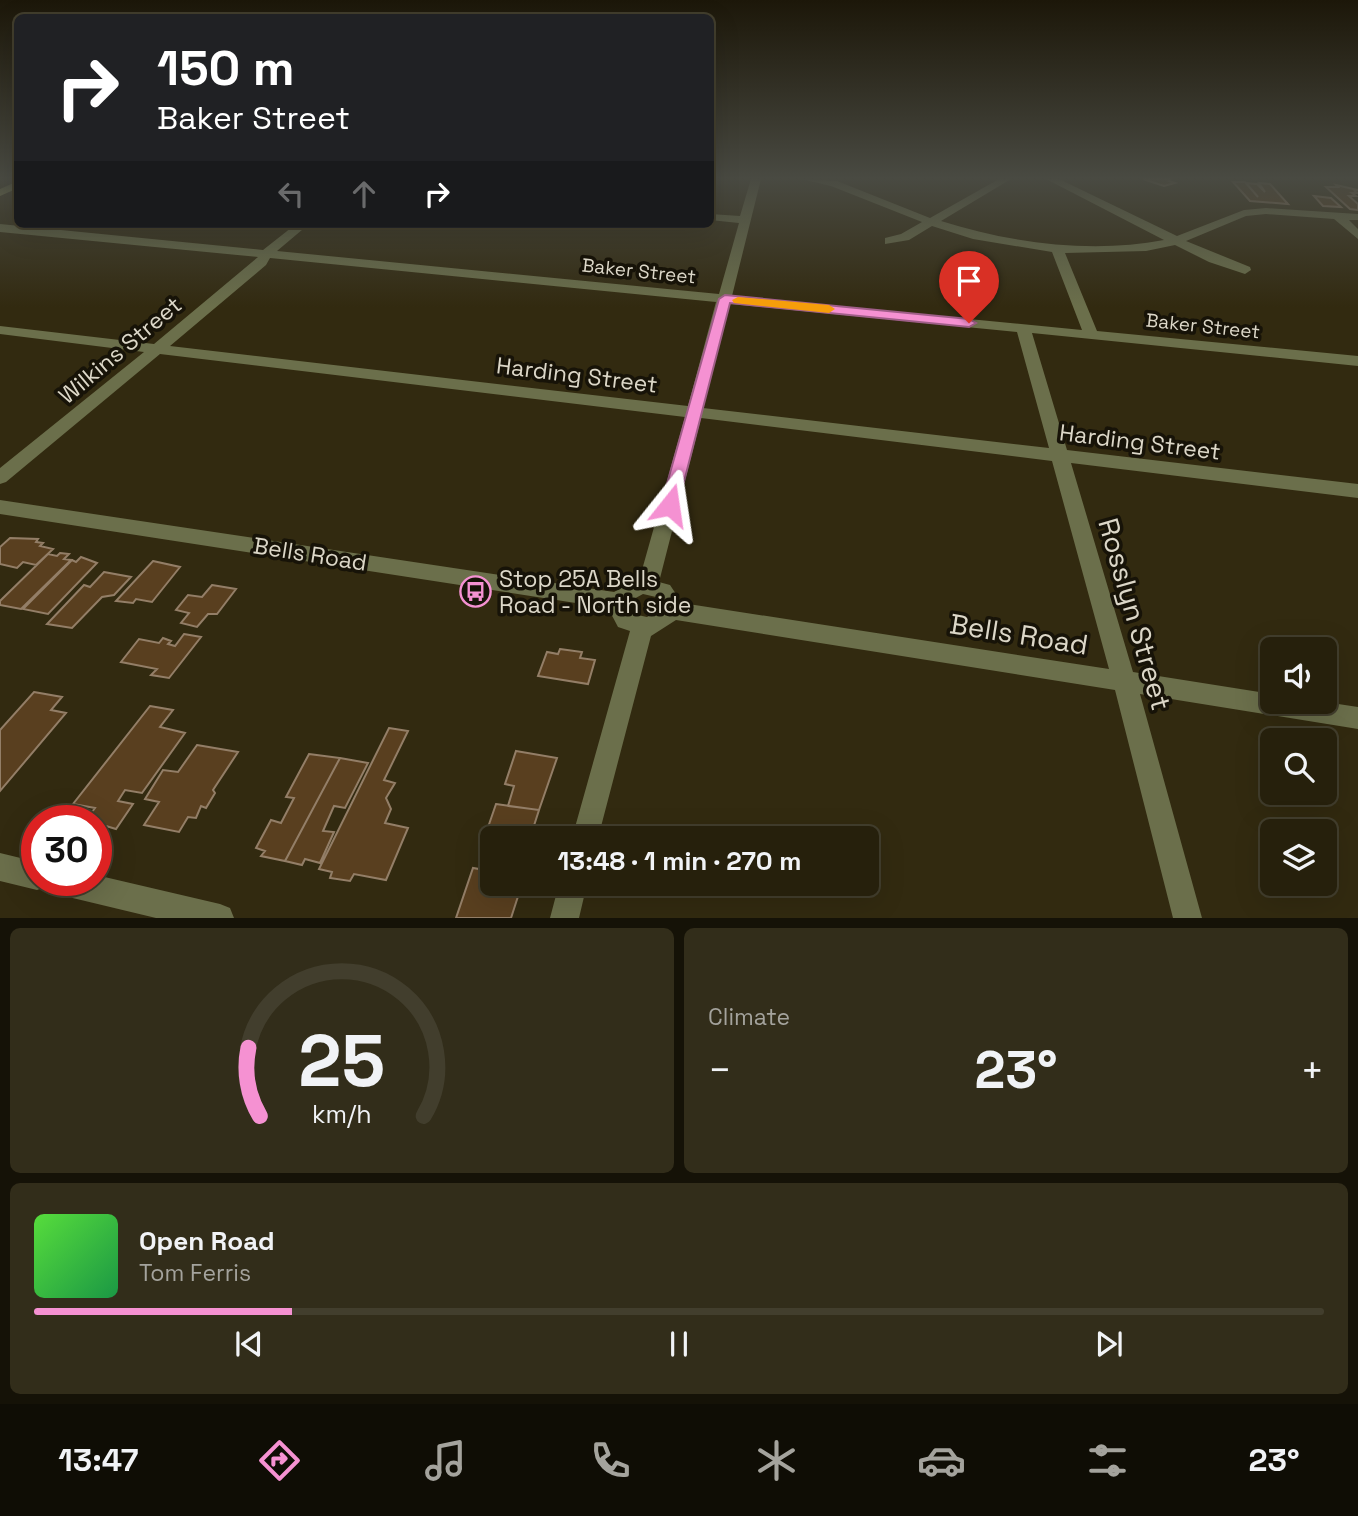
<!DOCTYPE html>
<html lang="en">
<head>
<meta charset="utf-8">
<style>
	body { margin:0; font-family:"Space Grotesk",sans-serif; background:#322d1a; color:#f1f3f6; height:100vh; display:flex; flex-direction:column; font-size:26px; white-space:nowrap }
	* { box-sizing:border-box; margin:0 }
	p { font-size:23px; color:#a4a39d }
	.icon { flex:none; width:38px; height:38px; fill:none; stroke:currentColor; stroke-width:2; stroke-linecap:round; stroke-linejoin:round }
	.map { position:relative; height:918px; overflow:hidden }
	.side { display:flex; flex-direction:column; gap:10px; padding:10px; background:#151207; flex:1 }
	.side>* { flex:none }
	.banner { position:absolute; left:14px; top:14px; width:700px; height:214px; border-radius:10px; box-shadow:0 7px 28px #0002,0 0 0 2px #423e2d; background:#202124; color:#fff; overflow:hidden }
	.fabs { position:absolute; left:1260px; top:637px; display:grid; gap:14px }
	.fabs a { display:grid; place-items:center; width:77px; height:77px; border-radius:10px; background:#26200c; box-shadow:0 7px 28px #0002,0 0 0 2px #423e2d; font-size:35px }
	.speed { position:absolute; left:21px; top:805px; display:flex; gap:14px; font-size:35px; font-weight:700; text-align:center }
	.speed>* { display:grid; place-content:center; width:91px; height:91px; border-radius:50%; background:#26200c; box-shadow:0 7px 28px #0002,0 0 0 2px #423e2d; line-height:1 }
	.speed .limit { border:10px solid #d22; background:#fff; color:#111 }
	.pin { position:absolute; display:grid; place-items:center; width:60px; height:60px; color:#fff; margin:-72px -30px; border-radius:50% 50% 50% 0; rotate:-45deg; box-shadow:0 0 7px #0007 }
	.pin .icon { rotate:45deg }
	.me { position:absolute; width:77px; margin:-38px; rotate:15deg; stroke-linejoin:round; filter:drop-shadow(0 0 5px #0008) }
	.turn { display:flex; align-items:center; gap:24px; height:147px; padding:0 28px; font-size:32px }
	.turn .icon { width:91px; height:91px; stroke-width:2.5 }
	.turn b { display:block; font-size:49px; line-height:60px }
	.lanes { display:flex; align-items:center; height:66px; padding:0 28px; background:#0003; justify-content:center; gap:35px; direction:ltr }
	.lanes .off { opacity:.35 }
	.big { font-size:52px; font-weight:800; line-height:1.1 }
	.side .widget { flex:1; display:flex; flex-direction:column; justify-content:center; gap:10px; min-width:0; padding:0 24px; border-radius:10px; background:#322d1a }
	.side .dial { align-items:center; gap:0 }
	.dial svg { height:182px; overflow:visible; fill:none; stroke:#423e2d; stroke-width:7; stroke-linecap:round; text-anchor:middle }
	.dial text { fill:#f1f3f6; stroke:none }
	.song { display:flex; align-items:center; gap:21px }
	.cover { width:84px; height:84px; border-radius:10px; background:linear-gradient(135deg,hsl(110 70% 55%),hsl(140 70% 35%)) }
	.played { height:7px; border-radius:4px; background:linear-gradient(90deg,#f591d2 20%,#423e2d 20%) }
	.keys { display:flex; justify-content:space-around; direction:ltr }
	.heat { display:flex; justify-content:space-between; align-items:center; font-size:38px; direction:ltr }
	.side .tiles { flex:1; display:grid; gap:10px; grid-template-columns:1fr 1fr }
	.widget:last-child { grid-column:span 2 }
	.trip { position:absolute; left:480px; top:826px; width:399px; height:70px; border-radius:10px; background:#26200c; box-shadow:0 7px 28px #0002,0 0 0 2px #423e2d; font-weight:800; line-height:70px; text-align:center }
	.menu { display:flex; height:112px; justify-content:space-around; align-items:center; background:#0f0d05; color:#a4a39d }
	.menu .icon { width:49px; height:49px }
	.menu .on { color:#f591d2 }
	.menu b { font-size:32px; color:#f1f3f6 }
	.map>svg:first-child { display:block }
	.building { fill:#593f1f; stroke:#937e67; stroke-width:2 }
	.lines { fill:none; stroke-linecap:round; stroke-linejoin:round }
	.minor { fill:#6b6f4b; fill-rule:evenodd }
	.major { fill:#aab366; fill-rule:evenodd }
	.route { fill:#f591d2; stroke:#9f5e88; stroke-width:2 }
	.slow { fill:#f59e0b }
	.labels { text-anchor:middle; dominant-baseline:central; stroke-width:7; stroke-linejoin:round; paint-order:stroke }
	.far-street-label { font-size:19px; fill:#dcd7c8; stroke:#171308 }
	.street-label { font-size:23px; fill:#dcd7c8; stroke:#171308 }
	.poi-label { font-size:23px; fill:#dcd7c8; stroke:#171308; text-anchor:start }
	.near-street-label { font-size:28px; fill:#dcd7c8; stroke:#171308 }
</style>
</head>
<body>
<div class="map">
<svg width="1358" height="918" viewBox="0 0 1358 918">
	<rect width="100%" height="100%" fill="#322a10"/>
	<path class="building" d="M 1143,179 L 1171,179 L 1169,181 L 1175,183 L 1164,186 Z
		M 1233,182 L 1245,182 L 1258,197 L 1246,183 L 1257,184 L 1265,192 L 1259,183 L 1270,184 L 1288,204 L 1250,201 Z
		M 1336,185 L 1358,190 L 1355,191 L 1358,193 L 1352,193 L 1356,196 L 1349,196 L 1358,204 L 1358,210 L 1350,209 L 1326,187 L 1338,187 Z
		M 1314,196 L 1331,198 L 1341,207 L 1323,206 Z
		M 10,538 L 38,539 L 36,542 L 43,543 L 40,546 L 53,549 L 36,565 L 23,562 L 17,568 L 0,564 L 0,547 Z
		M 60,553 L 69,554 L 64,559 L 71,560 L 21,609 L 0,605 L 0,601 L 48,554 L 57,556 Z
		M 81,557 L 97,563 L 48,614 L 23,609 L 72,560 L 76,562 Z
		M 153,561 L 180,567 L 152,602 L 136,599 L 133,603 L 116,601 Z
		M 104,572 L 131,577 L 114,595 L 102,597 L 72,628 L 47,624 L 84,585 L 90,587 Z
		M 212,585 L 236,589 L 217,614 L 208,614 L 197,627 L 181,623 L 189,613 L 176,610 L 188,595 L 202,597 Z
		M 184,634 L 201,637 L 169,678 L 151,675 L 157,669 L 121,662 L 139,639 L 159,643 L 163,638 L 171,641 L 168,644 L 175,646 Z
		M 560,649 L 582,652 L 580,658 L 595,660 L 588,684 L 538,676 L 547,652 L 558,654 Z
		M 34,692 L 62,697 L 51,710 L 66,713 L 0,791 L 0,730 Z
		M 150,706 L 173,710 L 160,727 L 185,733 L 142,793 L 125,790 L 118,801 L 133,804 L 116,829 L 86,820 L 95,808 L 73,804 Z
		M 389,728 L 408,731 L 384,780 L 395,783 L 386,798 L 391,809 L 385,823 L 408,828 L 386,880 L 354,874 L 350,881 L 330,878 L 332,872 L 319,869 Z
		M 197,745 L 238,752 L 213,790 L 215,793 L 206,808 L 201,806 L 196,818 L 188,817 L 179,832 L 144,825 L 159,802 L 145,799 L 163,770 L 178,772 Z
		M 516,751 L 557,758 L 539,810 L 508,806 L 514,786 L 505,784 Z
		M 309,754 L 340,758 L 285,861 L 261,856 L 265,851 L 256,848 L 271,820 L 281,823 L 294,798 L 286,797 Z
		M 340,758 L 368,763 L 345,808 L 334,806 L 323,831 L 334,832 L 320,863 L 305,859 L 302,865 L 285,861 Z
		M 496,804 L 539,810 L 530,838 L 485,836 Z
		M 488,861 L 492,862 L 492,884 L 522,884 L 511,918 L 456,918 L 473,868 L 485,870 Z"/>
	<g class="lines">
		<path class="minor" d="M 751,179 L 761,179 L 732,296 L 1082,330 L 1052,252 L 973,239 L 932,226 L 909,240 L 885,244 L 885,238 L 901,234 L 922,222 L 831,186 L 801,179 L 837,181 L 930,218 L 999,179 L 1011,179 L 941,221 C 1011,243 1091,254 1164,240 L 1046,179 L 1059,179 L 1177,236 L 1244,210 L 1266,208 L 1358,214 L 1358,220 L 1349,220 L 1358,229 L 1358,239 L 1334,219 L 1266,214 L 1246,216 L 1186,241 L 1250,267 L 1251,270 L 1245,274 L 1209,262 L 1175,245 L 1146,251 L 1065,253 L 1097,331 L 1358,356 L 1358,366 L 1032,333 L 1067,450 L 1358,484 L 1358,498 L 1071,463 L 1133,672 L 1272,694 L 1272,702 L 1325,702 L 1358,707 L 1358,729 L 1140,694 L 1202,918 L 1173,918 L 1115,690 L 676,620 L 651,636 L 598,838 L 572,838 L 630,631 L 618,627 L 608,608 L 0,514 L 0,500 L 614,592 L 640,577 L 685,417 L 160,354 L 6,482 L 0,484 L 0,468 L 144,352 L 0,334 L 0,326 L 154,344 L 258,257 L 0,232 L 0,224 L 263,250 L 296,224 L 309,224 L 277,251 L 719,294 L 739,223 L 710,220 L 710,214 L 740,216 ZM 270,258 L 716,302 L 688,406 L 170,346 L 266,265 ZM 730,304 L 1017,332 L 1049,448 L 703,408 ZM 701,418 L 1052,461 L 1109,669 L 682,603 L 670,585 L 659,582 ZM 643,594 L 656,597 L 660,604 L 658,610 L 647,617 L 633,614 L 630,608 L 632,600 Z
			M 0,853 L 37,862 L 37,880 L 96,880 L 96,875 L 220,904 L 230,908 L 234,918 L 156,918 L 56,894 L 45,887 L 37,890 L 0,881 Z
			M 559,884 L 587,884 L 579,918 L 550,918 Z"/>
		<path class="major" d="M 18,181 L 18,188 L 0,196 L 0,189 Z"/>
	</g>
	<linearGradient id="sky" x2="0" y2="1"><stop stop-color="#1c1709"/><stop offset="0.58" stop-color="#494a42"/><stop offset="1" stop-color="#494a42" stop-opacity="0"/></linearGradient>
	<rect width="1358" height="307" fill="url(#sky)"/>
	<path class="route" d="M 725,295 L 969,319 L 976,323 L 969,327 L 730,303 L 678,505 L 670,511 L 661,505 L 719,299 Z"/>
	<path class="slow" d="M 738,297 L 829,305 L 835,309 L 829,313 L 734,303 L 732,300 Z"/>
	<defs>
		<symbol id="bus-ring" viewBox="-11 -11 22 22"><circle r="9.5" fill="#171308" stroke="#f591d2" stroke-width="1.5"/><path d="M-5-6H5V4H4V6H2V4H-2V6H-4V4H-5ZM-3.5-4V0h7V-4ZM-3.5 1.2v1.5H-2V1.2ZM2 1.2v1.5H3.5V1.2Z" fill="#f591d2"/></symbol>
	</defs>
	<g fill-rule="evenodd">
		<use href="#bus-ring" x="458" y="574" width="35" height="35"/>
	</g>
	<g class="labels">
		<g class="far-street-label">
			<text transform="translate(639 271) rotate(6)">Baker Street</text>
			<text transform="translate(1203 326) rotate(6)">Baker Street</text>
		</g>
		<g class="street-label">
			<text transform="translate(120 350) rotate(-40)">Wilkins Street</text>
			<text transform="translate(577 375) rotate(7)">Harding Street</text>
			<text transform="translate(1140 442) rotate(7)">Harding Street</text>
			<text transform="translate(310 554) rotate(9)">Bells Road</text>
		</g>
		<g class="poi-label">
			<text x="499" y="579">Stop 25A Bells<tspan x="499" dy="26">Road - North side</tspan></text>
		</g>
		<g class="near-street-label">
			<text transform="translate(1135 614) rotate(74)">Rosslyn Street</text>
			<text transform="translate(1019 634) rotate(9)">Bells Road</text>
		</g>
	</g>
</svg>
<div class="fabs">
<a><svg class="icon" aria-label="sound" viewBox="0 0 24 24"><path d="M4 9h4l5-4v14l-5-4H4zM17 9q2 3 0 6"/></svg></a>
<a><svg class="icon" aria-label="search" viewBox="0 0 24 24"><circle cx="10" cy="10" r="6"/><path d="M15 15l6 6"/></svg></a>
<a><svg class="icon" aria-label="layers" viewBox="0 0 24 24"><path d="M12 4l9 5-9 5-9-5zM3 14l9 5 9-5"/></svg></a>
</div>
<div class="speed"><div class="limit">30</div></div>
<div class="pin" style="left:969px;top:323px;background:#d93025"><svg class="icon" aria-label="arrive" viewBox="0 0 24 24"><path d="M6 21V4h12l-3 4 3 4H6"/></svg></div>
<svg class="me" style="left:670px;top:505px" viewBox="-20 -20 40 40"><path d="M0-17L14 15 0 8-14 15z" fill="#f591d2" stroke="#fff" stroke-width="4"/></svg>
<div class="trip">13:48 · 1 min · 270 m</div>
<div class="banner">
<div class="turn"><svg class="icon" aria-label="right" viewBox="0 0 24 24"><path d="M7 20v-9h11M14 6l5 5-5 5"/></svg><div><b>150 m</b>Baker Street</div></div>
<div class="lanes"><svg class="icon off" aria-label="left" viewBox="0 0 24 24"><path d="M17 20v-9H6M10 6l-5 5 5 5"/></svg><svg class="icon off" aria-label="ahead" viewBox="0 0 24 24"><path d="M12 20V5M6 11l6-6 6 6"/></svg><svg class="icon" aria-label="right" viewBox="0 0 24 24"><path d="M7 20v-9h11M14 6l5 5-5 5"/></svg></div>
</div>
</div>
<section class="side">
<div class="tiles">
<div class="widget dial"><svg viewBox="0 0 100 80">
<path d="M14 69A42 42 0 1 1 86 69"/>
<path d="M14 69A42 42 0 0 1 9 39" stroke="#f591d2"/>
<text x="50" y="56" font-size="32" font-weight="700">25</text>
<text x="50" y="72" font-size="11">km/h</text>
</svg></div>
<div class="widget"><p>Climate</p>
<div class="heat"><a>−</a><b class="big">23°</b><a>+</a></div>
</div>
<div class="widget">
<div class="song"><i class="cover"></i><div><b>Open Road</b><p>Tom Ferris</p></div></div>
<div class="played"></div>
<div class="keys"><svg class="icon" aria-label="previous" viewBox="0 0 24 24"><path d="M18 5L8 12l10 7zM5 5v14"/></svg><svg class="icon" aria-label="pause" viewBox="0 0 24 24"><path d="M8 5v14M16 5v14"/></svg><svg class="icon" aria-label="next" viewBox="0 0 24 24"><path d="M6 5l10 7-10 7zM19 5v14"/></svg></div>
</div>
</div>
</section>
<nav class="menu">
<b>13:47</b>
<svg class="icon on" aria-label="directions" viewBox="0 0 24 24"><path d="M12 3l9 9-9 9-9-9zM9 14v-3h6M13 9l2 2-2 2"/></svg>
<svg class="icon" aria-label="music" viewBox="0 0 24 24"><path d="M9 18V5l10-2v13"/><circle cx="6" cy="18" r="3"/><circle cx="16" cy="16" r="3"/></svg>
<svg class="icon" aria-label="phone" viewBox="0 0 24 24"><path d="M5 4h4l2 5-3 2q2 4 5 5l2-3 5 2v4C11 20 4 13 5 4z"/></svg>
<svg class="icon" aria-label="climate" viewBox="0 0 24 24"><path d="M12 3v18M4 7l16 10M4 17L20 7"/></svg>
<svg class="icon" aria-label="car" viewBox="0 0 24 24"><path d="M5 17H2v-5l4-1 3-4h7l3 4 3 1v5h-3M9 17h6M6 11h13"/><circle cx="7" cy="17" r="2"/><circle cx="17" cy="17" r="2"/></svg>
<svg class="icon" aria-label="filters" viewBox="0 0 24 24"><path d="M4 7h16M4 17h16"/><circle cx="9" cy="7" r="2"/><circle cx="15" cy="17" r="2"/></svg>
<b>23°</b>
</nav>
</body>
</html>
